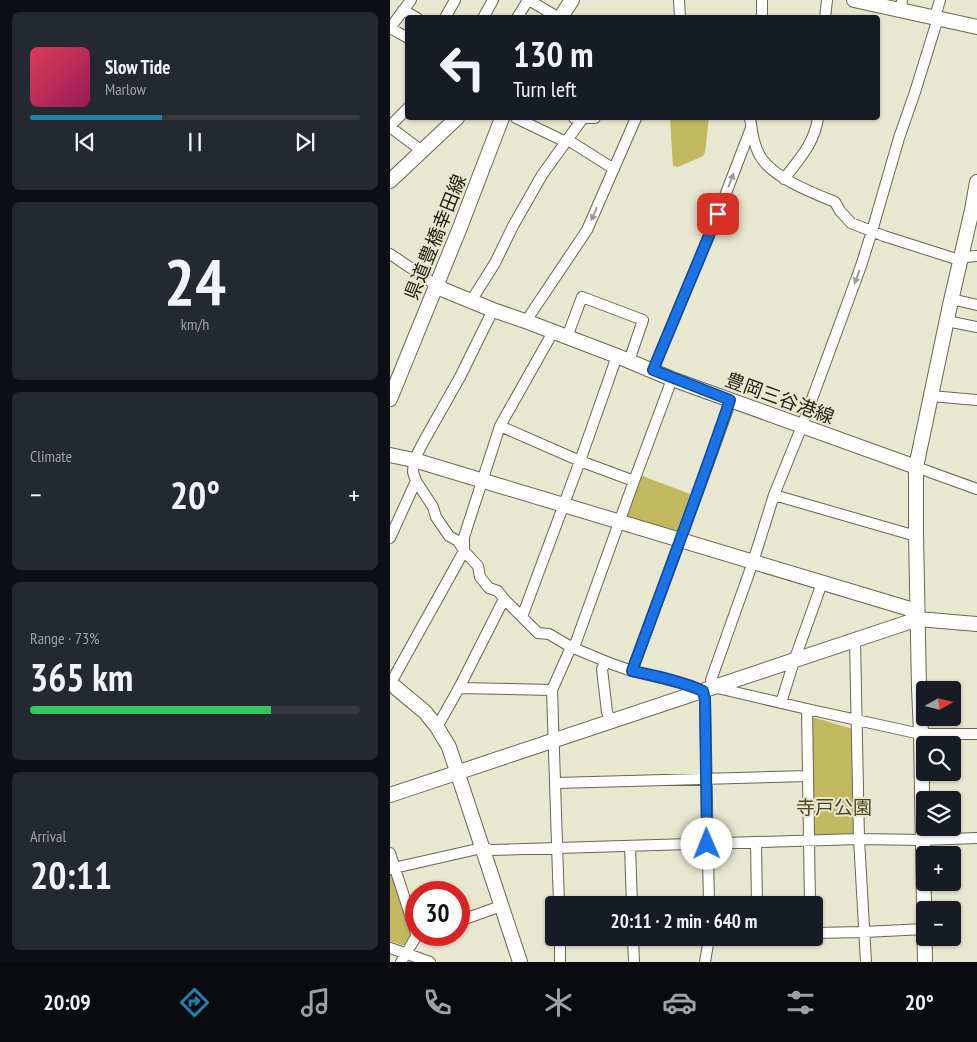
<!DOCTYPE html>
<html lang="en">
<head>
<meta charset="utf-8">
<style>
	body { margin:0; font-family:"PT Sans Narrow","Noto Sans JP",sans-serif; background:#242831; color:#f1f3f6; height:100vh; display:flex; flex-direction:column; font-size:19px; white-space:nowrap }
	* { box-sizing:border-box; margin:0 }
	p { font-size:16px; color:#9ea1a6 }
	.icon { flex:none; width:28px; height:28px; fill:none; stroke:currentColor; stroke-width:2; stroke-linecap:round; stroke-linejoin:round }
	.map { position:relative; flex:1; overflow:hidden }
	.details { display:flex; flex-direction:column; gap:12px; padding:12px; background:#0d0f14; width:390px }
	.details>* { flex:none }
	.top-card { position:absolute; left:15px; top:15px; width:475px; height:105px; border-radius:5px; box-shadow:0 1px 4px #0004; background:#171b24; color:#f1f3f6; overflow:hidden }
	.needle { width:32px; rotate:82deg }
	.controls { position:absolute; left:526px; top:681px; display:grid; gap:10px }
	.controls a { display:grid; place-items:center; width:45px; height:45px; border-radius:5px; background:#171b24; box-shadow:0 1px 4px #0004; font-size:25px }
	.speed { position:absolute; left:15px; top:881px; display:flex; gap:10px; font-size:25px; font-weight:700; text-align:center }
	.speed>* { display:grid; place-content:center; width:65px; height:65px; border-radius:50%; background:#171b24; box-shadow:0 1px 4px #0004; line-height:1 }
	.speed .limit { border:8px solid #d22; background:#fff; color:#111 }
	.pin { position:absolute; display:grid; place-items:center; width:42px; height:42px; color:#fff; margin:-21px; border-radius:10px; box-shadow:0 2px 8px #0006 }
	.me { position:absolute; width:55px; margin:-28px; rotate:359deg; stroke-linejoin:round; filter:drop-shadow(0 0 4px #0008) }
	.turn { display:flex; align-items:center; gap:18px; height:105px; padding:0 25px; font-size:22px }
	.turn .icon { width:65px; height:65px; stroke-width:2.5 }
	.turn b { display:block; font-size:35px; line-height:42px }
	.big { font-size:38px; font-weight:700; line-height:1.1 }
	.details .widget { flex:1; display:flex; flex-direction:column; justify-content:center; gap:8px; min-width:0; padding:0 18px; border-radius:8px; background:#242831 }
	.details .dial { align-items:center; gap:0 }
	.dial b { font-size:65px; line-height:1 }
	.song { display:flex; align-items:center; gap:15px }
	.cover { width:60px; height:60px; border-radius:8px; background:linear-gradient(135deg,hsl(350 70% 55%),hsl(330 70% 35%)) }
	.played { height:5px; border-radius:2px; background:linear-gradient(90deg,#1e82ac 40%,#363941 40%) }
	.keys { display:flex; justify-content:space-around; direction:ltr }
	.heat { display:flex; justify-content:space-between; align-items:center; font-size:28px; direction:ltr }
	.charge { height:8px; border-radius:4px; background:linear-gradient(90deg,#34c759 73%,#363941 0) }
	.trip { position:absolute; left:155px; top:896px; width:278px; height:50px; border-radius:5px; background:#171b24; box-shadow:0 1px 4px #0004; font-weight:700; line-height:50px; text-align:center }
	.dock { display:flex; height:80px; justify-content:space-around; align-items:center; background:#090b0e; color:#9ea1a6 }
	.dock .icon { width:35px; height:35px }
	.dock .current { color:#1e82ac }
	.dock b { font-size:22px; color:#f1f3f6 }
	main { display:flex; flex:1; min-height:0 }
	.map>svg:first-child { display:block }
	.green { fill:#c1b85f }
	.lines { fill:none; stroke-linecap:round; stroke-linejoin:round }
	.street-casing { stroke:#686753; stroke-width:12 }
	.secondary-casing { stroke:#686753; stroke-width:16 }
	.street { stroke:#fff; stroke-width:10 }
	.secondary { stroke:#fff; stroke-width:14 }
	.oneway { fill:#9a9a96 }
	.route-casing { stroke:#114b97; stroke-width:12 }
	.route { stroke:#1a73e8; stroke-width:9 }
	.labels { text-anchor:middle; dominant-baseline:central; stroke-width:4; stroke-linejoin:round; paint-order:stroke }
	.street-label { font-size:19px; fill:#1f1f16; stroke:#e8e7d0 }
	.park-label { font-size:19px; fill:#4a461e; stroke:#e8e7d0 }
</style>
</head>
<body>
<main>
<section class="details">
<div class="widget">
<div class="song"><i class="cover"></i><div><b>Slow Tide</b><p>Marlow</p></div></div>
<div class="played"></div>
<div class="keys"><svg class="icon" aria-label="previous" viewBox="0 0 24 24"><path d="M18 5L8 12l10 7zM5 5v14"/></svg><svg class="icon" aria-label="pause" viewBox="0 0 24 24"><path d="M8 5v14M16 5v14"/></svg><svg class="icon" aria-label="next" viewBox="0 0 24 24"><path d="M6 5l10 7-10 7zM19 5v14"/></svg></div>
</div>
<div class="widget dial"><b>24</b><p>km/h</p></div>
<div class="widget"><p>Climate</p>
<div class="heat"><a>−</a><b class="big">20°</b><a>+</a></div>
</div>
<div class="widget"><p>Range · 73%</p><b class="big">365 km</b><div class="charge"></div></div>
<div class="widget"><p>Arrival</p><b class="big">20:11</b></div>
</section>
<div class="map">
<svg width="587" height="962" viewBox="0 0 587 962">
	<rect width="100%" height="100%" fill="#e8e7d0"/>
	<path class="green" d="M 280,118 L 319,118 L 315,152 L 313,156 L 288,167 L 283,166 Z
		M 250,475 L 300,494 L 288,534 L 234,518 Z
		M 422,717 L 463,729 L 465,831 L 463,834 L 424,836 L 422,833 Z
		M 0,874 L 3,875 L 22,934 L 16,945 L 12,945 L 0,941 Z"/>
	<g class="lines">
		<defs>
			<path id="street" d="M 139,0 L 169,18
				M 289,0 L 290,18
				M 372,0 L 372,18
				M 13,10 L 27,18
				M 511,10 L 512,0
				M 545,17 L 550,0
				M 55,18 L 65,0
				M 93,18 L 103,0
				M 127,18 L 138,0
				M 435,18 L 437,0
				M 548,18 L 525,92 L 509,138 L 482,231 L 471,266 L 412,426 L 384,495 L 363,562 L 321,680 L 323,687 L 417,709 L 526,733 L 540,734 L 587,734
				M 0,28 L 21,0
				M 0,28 L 18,38
				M 126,118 L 176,142
				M 184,118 L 205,118
				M 360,118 C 362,131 364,148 372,159 C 386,179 423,193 445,202 L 450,211 L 461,223 L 494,236 L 563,258 C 572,259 579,256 587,256
				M 0,126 L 18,108
				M 0,127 L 32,151
				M 178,140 L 224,169
				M 394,179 C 410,158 424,144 428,118
				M 0,254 L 46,285
				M 561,299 L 587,305
				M 81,301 L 105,263 L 123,226 L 152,175 L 193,118
				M 103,310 L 70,377 L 35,439 L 24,460 L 23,472 L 26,481 L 43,507 L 46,517 L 59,536 L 68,541 L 74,551 L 88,566 L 90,577 L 99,588 L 108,591 L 114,599 L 148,633 L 159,634 L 181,647 L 222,664 L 242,671 L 299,685 L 313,691 L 315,699 L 319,905
				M 557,321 L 587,327
				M 138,322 L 140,315 L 197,230 L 246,118
				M 177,337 L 192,297 L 253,320 L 239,361
				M 263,370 L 328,214 L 361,128
				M 541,396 L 587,400
				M 110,426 L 190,461 L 244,481
				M 526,467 L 587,489
				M 384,495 L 519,534 L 526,534
				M 0,538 L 26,481
				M 132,617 L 190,461 L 227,356
				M 465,640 L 469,839 L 476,962
				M 216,662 L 212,669 L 217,712 L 221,721
				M 242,671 C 275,581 309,491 341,400
				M 0,682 L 4,677 L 74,551 L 74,537 L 110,426 L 163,332
				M 69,688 L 162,690
				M 391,703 L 404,661 L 432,583
				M 417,709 L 420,905
				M 47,727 L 69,688 L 114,599
				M 166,783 L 418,776
				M 366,842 L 367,905
				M 240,846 L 242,905
				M 0,853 L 26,933
				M 0,869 L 92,848 L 101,850 L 469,839 L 533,840 L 587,838
				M 169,905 L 162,690 L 181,647 L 186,642 L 244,481 L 282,379
				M 69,921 L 111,906
				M 424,933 L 474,932 L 535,929
				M 170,938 L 170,962
				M 243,938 L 244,962
				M 0,948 L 40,962
				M 11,962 L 27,935
				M 315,962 L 319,938"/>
			<path id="secondary" d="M 464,0 L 587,27
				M 170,18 L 182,0
				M 0,181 L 67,118
				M 46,285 L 54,290 L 103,310 L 138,322 L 227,356 L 282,379 L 526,467
				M 0,399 L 69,230 L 112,118
				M 0,455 L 24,460 L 520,609 L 528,619
				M 0,683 L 35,712 L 47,727 L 59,747 L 130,962
				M 0,795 L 528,619 L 587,624
				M 535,962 L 531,733 L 529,688 L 526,534 L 526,467 L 560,305 L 582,210 L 587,182"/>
		</defs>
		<use href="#street" class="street-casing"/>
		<use href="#secondary" class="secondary-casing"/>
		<use href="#street" class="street"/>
		<use href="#secondary" class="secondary"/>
	</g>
	<defs><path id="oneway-solid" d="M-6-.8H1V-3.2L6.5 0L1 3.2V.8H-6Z" transform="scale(1.25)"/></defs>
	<g class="oneway">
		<use href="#oneway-solid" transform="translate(341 180) rotate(-69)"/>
		<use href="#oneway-solid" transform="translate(204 214) rotate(113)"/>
		<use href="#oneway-solid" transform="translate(467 277) rotate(110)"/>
	</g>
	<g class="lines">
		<defs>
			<path id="route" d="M 317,844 L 315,700 L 313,691 C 290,681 267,676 242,671 C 275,581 309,491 340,400 L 263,370 L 328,214"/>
		</defs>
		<use href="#route" class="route-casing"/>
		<use href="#route" class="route"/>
	</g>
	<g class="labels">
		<g class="street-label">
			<text transform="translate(45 237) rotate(-68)">県道豊橋幸田線</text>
			<text transform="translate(390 398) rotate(20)">豊岡三谷港線</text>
		</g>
		<g class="park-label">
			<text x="444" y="807">寺戸公園</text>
		</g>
	</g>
</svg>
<div class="controls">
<a><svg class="needle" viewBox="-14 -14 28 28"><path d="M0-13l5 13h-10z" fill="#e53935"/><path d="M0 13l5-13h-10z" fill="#9ea1a6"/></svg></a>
<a><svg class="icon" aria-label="search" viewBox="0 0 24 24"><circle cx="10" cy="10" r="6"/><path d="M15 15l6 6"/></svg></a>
<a><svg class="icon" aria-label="layers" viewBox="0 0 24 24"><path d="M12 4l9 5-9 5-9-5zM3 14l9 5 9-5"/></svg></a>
<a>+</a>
<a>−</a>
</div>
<div class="speed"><div class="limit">30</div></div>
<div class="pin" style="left:328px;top:214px;background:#d93025"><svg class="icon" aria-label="arrive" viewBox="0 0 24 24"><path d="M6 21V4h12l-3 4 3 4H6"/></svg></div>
<svg class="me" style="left:317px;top:844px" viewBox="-20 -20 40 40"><circle r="19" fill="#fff"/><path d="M0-13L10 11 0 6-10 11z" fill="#1a73e8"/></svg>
<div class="trip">20:11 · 2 min · 640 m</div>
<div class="top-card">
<div class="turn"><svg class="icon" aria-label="left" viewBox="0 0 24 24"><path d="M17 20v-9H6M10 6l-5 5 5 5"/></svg><div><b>130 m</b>Turn left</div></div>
</div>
</div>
</main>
<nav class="dock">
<b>20:09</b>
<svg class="icon current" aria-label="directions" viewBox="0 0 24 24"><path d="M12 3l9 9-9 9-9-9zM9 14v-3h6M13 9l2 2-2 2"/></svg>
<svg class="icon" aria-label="music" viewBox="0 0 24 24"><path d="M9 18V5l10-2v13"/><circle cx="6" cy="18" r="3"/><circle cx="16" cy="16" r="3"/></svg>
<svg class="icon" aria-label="phone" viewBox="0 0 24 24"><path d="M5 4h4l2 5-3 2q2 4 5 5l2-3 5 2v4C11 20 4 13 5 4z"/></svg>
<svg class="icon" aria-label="climate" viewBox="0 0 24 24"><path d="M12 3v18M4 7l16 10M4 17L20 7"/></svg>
<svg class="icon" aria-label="car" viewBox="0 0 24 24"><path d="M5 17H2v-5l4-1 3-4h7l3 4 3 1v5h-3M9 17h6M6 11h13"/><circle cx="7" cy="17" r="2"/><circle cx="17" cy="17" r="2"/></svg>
<svg class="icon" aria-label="filters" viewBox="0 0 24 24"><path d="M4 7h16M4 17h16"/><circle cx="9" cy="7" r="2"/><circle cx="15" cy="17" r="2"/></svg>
<b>20°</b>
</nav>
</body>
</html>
